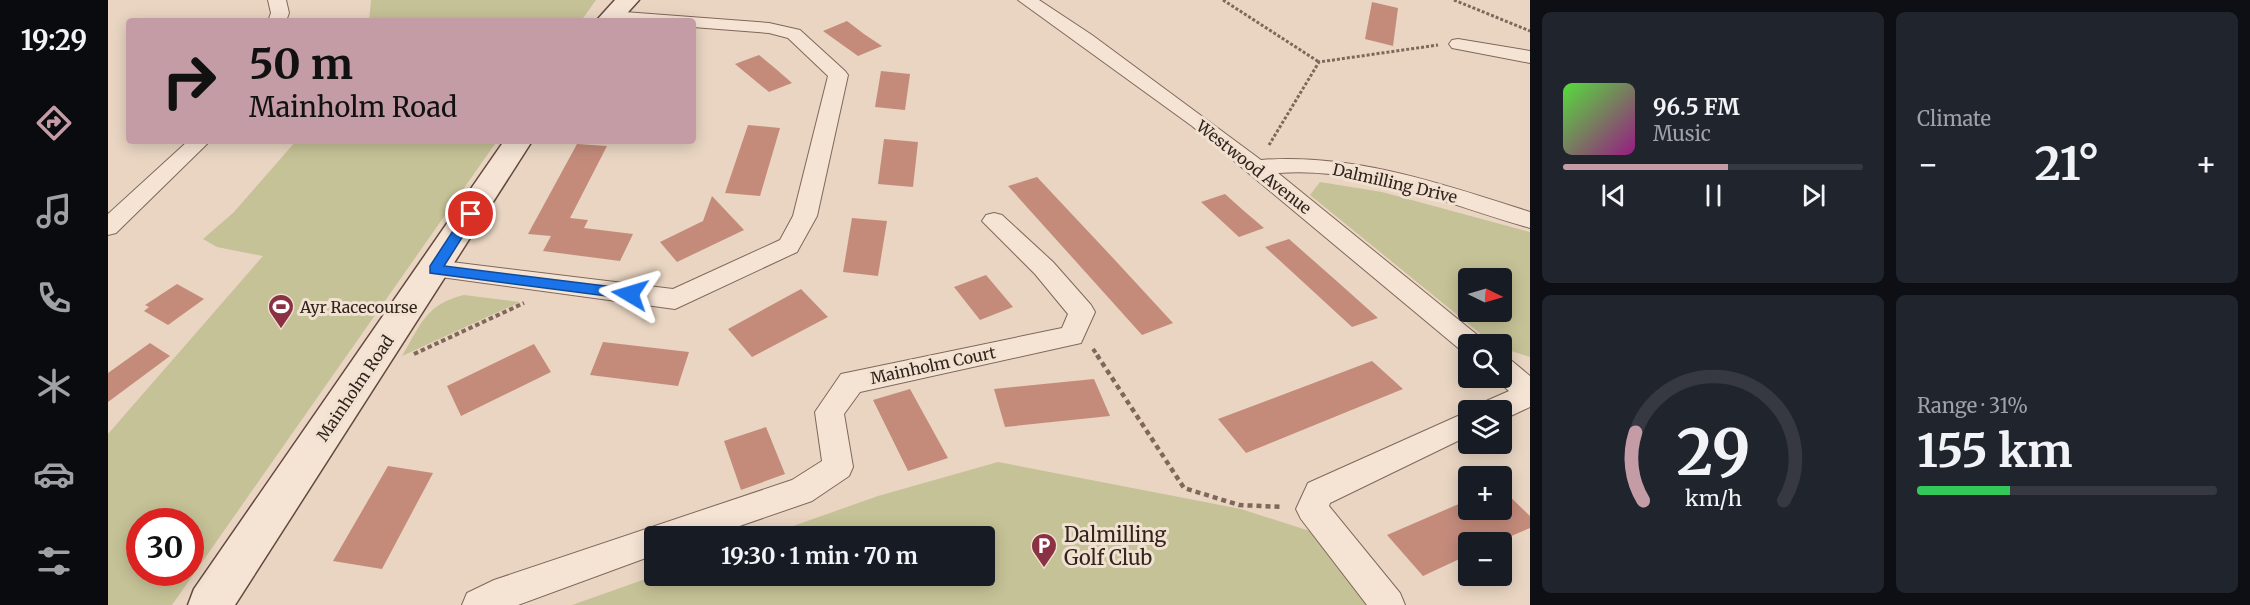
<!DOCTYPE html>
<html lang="en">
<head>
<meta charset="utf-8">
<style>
	body { margin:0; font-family:Merriweather,serif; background:#20242c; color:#f1f3f6; height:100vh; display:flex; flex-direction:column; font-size:22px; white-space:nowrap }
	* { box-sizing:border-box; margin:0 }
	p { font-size:20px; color:#9ea1a6 }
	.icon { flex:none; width:33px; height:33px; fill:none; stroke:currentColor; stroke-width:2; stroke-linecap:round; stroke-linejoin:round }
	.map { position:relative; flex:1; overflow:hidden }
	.sheet { display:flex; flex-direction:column; gap:12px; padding:12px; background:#0d0f14; width:720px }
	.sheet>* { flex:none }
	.banner { position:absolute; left:18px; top:18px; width:570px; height:126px; border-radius:6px; box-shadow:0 3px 15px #0003; background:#c39ca5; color:#111; overflow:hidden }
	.needle { width:39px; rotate:95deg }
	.fabs { position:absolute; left:1350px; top:268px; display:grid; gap:12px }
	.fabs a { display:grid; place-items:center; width:54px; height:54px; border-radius:6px; background:#171b24; box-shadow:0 3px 15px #0003; font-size:30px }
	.speed { position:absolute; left:18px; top:508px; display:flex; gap:12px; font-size:30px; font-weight:700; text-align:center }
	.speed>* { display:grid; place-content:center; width:78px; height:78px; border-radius:50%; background:#171b24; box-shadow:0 3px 15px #0003; line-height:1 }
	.speed .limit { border:9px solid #d22; background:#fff; color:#111 }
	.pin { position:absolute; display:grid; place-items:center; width:51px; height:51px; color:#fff; margin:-26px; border:3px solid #fff; border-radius:50%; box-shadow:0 2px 6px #0007 }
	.me { position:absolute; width:66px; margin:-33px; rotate:277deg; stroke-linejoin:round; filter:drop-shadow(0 0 4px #0008) }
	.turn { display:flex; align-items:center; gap:21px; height:126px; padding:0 24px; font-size:27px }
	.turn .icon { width:78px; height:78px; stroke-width:2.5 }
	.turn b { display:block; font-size:42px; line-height:51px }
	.big { font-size:45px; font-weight:700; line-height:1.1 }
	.sheet .widget { flex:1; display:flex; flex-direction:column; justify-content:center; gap:9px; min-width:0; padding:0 21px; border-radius:9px; background:#20242c }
	.sheet .dial { align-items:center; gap:0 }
	.dial svg { height:156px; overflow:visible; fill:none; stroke:#363941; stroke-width:7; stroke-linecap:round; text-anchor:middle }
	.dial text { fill:#f1f3f6; stroke:none }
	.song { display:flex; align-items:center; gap:18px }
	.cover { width:72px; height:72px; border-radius:9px; background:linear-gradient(135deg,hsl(110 70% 55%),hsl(310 70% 35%)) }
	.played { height:6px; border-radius:3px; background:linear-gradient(90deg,#c39ca5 55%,#363941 55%) }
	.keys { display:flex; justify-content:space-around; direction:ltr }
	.heat { display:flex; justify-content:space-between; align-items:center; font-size:33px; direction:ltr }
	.charge { height:9px; border-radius:4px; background:linear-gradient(90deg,#34c759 31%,#363941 0) }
	.sheet .tiles { flex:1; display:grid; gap:12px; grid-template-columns:repeat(2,1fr) }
	.trip { position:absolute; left:536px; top:526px; width:351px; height:60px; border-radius:6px; background:#171b24; box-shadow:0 3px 15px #0003; font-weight:700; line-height:60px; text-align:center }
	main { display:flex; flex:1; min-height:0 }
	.tab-bar { display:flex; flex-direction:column; width:108px; justify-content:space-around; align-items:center; background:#090b0e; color:#9ea1a6 }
	.tab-bar .icon { width:42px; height:42px }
	.tab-bar .current { color:#c39ca5 }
	.tab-bar b { font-size:27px; color:#f1f3f6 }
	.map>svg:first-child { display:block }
	.green { fill:#c6c297; fill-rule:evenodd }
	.building { fill:#c48b7b }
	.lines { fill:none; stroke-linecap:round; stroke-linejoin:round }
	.street-casing { stroke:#81675b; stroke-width:2 }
	.secondary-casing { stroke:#63493e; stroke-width:3 }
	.path-far2 { stroke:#81675b; stroke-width:3; stroke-dasharray:3 2; stroke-linecap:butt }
	.path-far1 { stroke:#81675b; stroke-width:4; stroke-dasharray:4.5 3; stroke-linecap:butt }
	.path { stroke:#81675b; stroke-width:4.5; stroke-dasharray:5 4; stroke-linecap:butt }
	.street { fill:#f5e4d4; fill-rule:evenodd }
	.secondary { fill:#f5e4d4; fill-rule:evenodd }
	.route { fill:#1a73e8; stroke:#114b97; stroke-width:1.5 }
	.labels { text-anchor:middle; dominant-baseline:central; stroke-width:6; stroke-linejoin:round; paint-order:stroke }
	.street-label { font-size:16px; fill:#32231e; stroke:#f1e1d0 }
	.poi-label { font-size:16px; fill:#32231e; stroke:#f1e1d0; text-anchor:start }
	.near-poi-label { font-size:20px; fill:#32231e; stroke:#f1e1d0; text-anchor:start }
</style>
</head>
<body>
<main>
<nav class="tab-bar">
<b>19:29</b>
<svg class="icon current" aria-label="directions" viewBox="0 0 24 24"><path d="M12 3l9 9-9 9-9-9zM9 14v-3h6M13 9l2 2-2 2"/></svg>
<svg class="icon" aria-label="music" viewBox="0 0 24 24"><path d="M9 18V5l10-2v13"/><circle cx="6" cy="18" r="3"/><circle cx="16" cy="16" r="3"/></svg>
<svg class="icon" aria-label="phone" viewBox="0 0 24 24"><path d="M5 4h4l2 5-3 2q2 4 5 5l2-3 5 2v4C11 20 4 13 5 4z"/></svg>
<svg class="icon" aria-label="climate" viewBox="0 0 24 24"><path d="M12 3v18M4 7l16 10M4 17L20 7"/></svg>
<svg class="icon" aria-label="car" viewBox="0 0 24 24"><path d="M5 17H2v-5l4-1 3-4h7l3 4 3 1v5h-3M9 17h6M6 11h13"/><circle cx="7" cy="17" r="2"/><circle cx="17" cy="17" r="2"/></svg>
<svg class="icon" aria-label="filters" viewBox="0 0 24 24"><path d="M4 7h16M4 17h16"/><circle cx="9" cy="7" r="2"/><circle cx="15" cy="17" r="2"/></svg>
</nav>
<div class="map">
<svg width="1422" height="605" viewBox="0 0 1422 605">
	<rect width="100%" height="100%" fill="#e9d5c2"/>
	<path class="green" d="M 263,0 L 488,0 L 473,21 L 261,21 Z
		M 188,141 L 389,141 L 64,605 L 0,605 L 0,434 L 155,256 L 109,247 L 95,239 L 126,212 ZM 32,522 L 82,522 L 82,573 L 32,573 Z
		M 1212,182 L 1274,192 L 1422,232 L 1422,357 L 1394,348 L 1394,345 L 1374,335 L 1202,195 ZM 1360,279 L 1394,279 L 1394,312 L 1360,312 Z
		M 356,295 L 412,302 L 294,356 C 313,324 318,304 356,295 Z
		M 890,462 L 1133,509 L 1205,532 L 1268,605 L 464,605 L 546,576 L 876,576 L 876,537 L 654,537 L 770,496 Z"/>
	<path class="building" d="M 1264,2 L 1290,8 L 1285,46 L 1257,39 Z
		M 739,21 L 756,34 L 774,46 L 750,56 L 715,31 Z
		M 651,55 L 668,69 L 684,83 L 661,92 L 627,64 Z
		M 773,71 L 802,74 L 797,110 L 767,107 Z
		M 640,125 L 672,128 L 652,196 L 617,193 Z
		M 776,139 L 810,142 L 805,187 L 770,184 Z
		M 469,144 L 499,146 L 462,218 L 480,220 L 476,228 L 525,234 L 512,261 L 435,251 L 443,236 L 420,234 Z
		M 929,177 L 1005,258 L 1065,323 L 1034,335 L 900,186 Z
		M 1117,194 L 1136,211 L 1156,228 L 1131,237 L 1093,202 Z
		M 604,196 L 636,230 L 569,262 L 552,242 L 595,221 Z
		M 744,218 L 779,221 L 770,276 L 735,272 Z
		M 1181,239 L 1232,284 L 1270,318 L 1244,327 L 1157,247 Z
		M 878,275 L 905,307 L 872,320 L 846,287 Z
		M 69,284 L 96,299 L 60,325 L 36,311 L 41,307 L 37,305 Z
		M 693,289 L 720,317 L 644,357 L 620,329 Z
		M 495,342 L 581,352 L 570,386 L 482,375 Z
		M 42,343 L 62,356 L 0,402 L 0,373 Z
		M 426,344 L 443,372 L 353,416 L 339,386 Z
		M 1264,361 L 1295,389 L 1138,453 L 1110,419 Z
		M 986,379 L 1002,416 L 897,427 L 886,389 Z
		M 802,389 L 840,458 L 800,471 L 765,400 Z
		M 658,427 L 677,474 L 633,490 L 616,441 Z
		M 280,466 L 325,473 L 274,569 L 225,561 Z
		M 1394,489 L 1422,516 L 1422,528 L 1387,543 L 1360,543 L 1360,555 L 1315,576 L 1279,535 L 1360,500 L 1360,510 L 1394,510 Z"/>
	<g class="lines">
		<defs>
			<path id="street" d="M 160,0 L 178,0 L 181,13 L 178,21 L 160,21 L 163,13 Z
				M 910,0 L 931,0 L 984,35 L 1153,160 C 1246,153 1335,184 1422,212 L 1422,228 C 1340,205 1256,166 1170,173 L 1373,338 L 1377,345 L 1360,345 L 1360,354 L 1355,352 L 1084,126 Z
				M 503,11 L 661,23 L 692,30 L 737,71 L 740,75 L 709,216 L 689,252 L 567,309 L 318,275 L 315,269 L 318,263 L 327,260 L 565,289 L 672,240 L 685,216 L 720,76 L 680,38 L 661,33 L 585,27 L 585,21 L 497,20 L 494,16 L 497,12 Z
				M 1350,39 L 1422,51 L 1422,63 L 1344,48 L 1341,44 L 1344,40 Z
				M 80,141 L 102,141 L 8,233 L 0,235 L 0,214 Z
				M 886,213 L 894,215 L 945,262 L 983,305 L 987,312 L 973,343 L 752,392 L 736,414 L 745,467 L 741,476 L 704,501 L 600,537 L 546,537 L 546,555 L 410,605 L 354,605 L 359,593 L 386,580 L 684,480 L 714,461 L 707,412 L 733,374 L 954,328 L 960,314 L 927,274 L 874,221 L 878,215 Z
				M 1394,358 L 1404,361 L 1422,376 L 1422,407 L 1394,420 L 1394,411 L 1372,411 L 1376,402 L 1401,391 L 1386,378 L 1394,378 Z
				M 1361,411 L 1360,436 L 1222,503 L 1221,506 L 1292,593 L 1297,605 L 1259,605 L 1193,519 L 1188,509 L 1200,483 Z"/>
			<path id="secondary" d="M 507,0 L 531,0 L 512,21 L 488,21 Z
				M 396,141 L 424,141 L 127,605 L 80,605 L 86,589 Z"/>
		</defs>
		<use href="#street" class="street-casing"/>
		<use href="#secondary" class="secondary-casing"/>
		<path class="path-far2" d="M 1115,0 L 1211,62
			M 1346,0 L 1422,31
			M 1161,145 L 1211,62 L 1330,45"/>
		<path class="path-far1" d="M 985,349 L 990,356
			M 306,354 L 416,303"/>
		<path class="path" d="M 989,355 L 1076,488 L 1131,505 L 1175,507"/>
		<use href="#street" class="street"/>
		<use href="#secondary" class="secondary"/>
	</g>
	<path class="route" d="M 363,210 L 369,214 L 336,266 L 522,289 L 529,294 L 522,299 L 322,273 L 322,266 L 358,211 Z"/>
	<defs>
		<symbol id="stadium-pin" viewBox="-11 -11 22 30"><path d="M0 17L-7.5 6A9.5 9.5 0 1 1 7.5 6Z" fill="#8a3143" stroke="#f1e1d0"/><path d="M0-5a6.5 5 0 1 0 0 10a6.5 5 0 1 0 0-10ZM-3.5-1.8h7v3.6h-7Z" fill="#fff"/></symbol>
		<symbol id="parking-pin" viewBox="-11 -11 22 30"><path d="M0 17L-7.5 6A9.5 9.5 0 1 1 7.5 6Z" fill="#8a3143" stroke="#f1e1d0"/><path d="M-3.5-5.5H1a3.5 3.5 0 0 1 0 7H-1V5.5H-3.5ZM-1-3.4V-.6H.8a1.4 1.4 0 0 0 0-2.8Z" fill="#fff"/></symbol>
	</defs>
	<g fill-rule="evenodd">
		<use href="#stadium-pin" x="158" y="292" width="30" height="40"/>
		<use href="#parking-pin" x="921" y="531" width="30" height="40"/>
	</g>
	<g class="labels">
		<g class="street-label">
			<text transform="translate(1146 167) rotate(38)">Westwood Avenue</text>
			<text transform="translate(1287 183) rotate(13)">Dalmilling Drive</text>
			<text transform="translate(825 365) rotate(-12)">Mainholm Court</text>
			<text transform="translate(247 388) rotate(-56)">Mainholm Road</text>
		</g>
		<g class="poi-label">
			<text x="192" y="307">Ayr Racecourse</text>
		</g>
		<g class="near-poi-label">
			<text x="956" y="534">Dalmilling<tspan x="956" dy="23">Golf Club</tspan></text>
		</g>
	</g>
</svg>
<div class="fabs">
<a><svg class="needle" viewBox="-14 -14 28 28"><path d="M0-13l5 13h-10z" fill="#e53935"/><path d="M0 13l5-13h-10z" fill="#9ea1a6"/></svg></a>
<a><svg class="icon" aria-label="search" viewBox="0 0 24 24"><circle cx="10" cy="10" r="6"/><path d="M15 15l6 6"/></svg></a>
<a><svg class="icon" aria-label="layers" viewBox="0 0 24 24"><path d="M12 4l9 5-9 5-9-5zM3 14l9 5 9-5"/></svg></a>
<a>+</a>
<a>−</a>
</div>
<div class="speed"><div class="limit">30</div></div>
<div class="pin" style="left:363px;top:214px;background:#d93025"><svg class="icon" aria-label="arrive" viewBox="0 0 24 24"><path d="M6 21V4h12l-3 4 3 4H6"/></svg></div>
<svg class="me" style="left:522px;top:294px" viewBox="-20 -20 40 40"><path d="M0-17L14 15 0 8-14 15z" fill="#1a73e8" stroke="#fff" stroke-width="4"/></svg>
<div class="trip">19:30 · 1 min · 70 m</div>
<div class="banner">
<div class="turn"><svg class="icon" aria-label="right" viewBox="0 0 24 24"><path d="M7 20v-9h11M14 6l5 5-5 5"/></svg><div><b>50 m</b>Mainholm Road</div></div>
</div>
</div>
<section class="sheet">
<div class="tiles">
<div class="widget">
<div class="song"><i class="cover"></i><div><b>96.5 FM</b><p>Music</p></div></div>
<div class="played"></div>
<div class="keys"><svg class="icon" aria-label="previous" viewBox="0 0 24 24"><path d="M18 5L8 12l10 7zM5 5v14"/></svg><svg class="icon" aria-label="pause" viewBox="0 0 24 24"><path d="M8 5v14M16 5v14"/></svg><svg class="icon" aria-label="next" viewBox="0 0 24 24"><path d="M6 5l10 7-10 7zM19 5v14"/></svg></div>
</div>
<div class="widget"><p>Climate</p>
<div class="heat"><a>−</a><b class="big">21°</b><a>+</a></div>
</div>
<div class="widget dial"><svg viewBox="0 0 100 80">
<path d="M14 69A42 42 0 1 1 86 69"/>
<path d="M14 69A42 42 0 0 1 10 34" stroke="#c39ca5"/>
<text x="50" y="56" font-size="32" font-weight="700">29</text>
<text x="50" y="72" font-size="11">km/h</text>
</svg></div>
<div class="widget"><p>Range · 31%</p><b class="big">155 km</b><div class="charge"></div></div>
</div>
</section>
</main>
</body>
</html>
